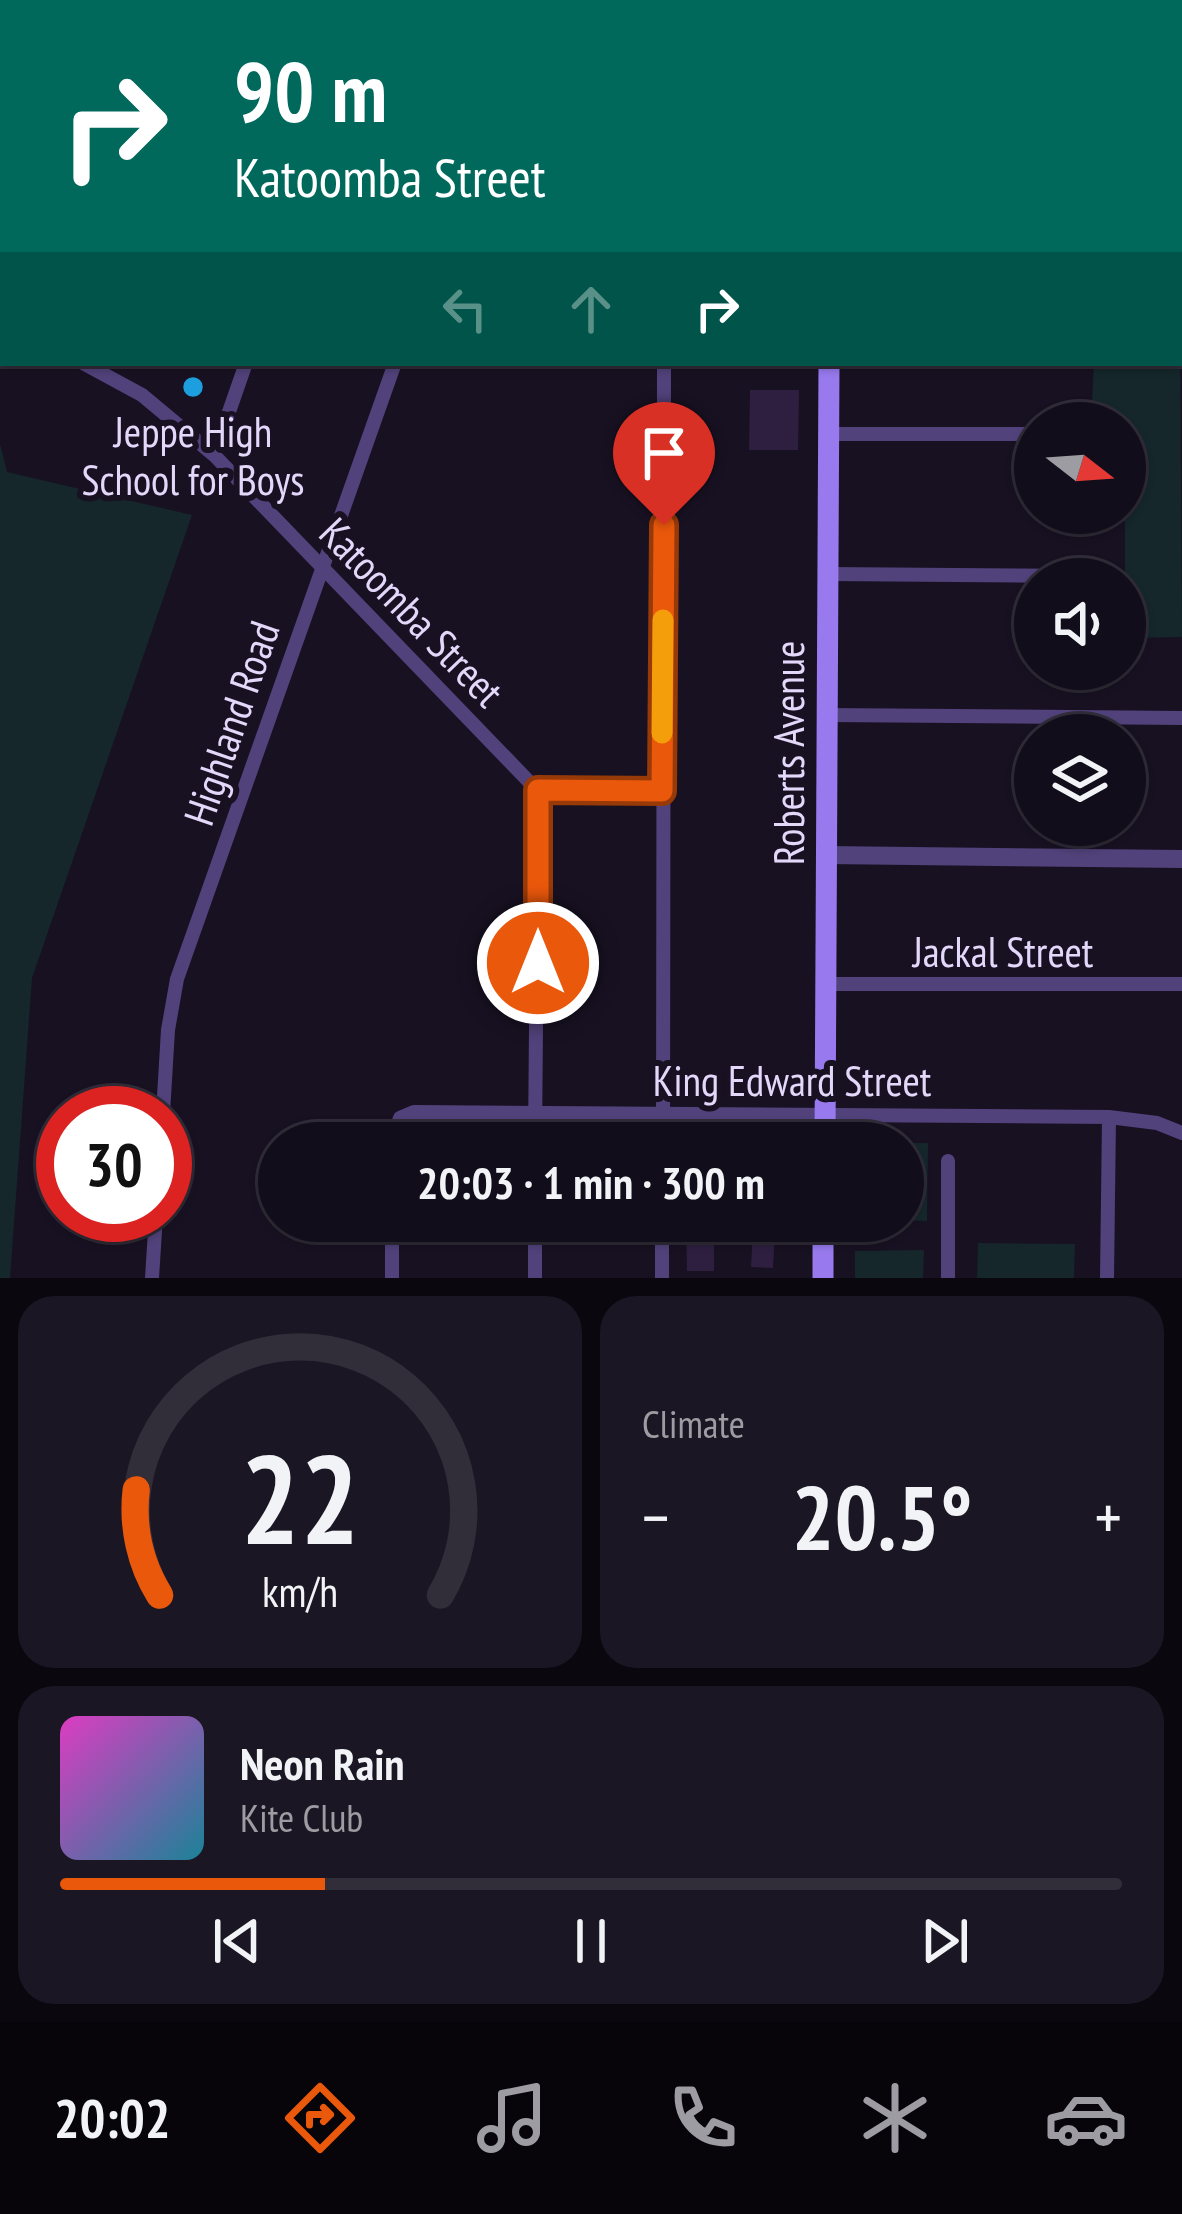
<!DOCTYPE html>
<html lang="en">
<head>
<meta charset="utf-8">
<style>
	body { margin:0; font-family:"PT Sans Narrow",sans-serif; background:#1b1623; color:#f1f3f6; height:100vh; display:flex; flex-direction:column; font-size:45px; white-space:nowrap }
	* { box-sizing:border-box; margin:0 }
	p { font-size:39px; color:#9c9ca2 }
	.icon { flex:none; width:66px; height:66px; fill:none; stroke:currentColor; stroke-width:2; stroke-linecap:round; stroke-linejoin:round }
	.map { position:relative; height:1278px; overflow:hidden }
	.drawer { display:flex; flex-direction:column; gap:18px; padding:18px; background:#0a070e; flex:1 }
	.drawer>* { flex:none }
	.banner { position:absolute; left:0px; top:0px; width:1182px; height:366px; box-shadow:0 3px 9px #0004,0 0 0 3px #312d39; background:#00695c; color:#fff; overflow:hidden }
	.needle { width:78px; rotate:107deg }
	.controls { position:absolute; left:1014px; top:402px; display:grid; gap:24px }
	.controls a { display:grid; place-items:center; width:132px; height:132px; border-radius:50%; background:#120d1a; box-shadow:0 3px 9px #0004,0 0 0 3px #312d39; font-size:60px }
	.speed { position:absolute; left:36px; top:1086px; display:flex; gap:24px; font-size:60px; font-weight:700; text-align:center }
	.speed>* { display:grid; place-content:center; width:156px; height:156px; border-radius:50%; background:#120d1a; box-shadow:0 3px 9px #0004,0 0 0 3px #312d39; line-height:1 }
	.speed .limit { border:18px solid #d22; background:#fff; color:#111 }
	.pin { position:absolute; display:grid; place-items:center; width:102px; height:102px; color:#fff; margin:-123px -51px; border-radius:50% 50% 50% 0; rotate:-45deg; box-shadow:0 0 12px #0007 }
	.pin .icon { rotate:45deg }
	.me { position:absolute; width:132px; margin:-66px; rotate:0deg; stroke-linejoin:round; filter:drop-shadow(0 0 9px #0008) }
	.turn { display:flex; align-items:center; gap:42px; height:252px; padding:0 36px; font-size:54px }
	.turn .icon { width:156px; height:156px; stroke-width:2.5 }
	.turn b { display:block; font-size:84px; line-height:102px }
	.lanes { display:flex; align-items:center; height:114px; padding:0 36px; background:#0003; justify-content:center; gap:60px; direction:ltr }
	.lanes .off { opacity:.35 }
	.big { font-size:90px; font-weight:700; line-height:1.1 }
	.drawer .card { flex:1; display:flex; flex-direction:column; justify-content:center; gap:18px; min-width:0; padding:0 42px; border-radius:36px; background:#1b1623 }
	.drawer .dial { align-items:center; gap:0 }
	.dial svg { height:312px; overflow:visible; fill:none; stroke:#312d39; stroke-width:7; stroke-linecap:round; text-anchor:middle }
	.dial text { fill:#f1f3f6; stroke:none }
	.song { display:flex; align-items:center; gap:36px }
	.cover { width:144px; height:144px; border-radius:18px; background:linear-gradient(135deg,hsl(310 70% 55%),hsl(190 70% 35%)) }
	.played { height:12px; border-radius:6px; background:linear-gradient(90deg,#ea580c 25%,#312d39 25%) }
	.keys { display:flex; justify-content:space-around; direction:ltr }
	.heat { display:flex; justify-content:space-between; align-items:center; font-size:66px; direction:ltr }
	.drawer .tiles { flex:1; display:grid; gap:18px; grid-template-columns:1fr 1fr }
	.card:last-child { grid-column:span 2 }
	.trip { position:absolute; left:258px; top:1122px; width:666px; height:120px; border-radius:60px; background:#120d1a; box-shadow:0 3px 9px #0004,0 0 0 3px #312d39; font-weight:700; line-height:120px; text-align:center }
	.dock { display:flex; height:192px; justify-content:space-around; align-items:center; background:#07050a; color:#9c9ca2 }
	.dock .icon { width:84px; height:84px }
	.dock .selected { color:#ea580c }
	.dock b { font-size:54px; color:#f1f3f6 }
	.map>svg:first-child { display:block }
	.green { fill:#15272b }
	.building { fill:#2e1f40 }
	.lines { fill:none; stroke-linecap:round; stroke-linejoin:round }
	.pedestrian { stroke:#51427b; stroke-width:10 }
	.minor { stroke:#51427b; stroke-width:14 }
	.tertiary { stroke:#51427b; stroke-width:18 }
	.secondary { stroke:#987aee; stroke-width:21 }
	.route-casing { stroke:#983908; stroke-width:30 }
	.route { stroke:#ea580c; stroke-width:21 }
	.slow { stroke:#f59e0b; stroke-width:21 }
	.poi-dot { fill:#1d9fdf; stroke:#181122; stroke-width:4.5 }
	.labels { text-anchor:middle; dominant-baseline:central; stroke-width:12; stroke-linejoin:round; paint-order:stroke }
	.poi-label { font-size:42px; fill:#e3d7fa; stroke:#181122 }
	.street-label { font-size:42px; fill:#e3d7fa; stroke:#181122 }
</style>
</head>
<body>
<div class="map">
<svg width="1182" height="1278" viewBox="0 0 1182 1278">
	<rect width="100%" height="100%" fill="#181122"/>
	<path class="green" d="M 1179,164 L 1182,637 L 1125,638 L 1125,423 L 1091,423 L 1094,363 L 1179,363 Z
		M 0,444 L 7,472 L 192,515 L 32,978 L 10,1278 L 0,1278 Z
		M 863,1143 L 928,1143 L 927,1221 L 903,1220 L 903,1143 Z
		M 978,1243 L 1075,1244 L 1074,1278 L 977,1278 Z
		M 924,1250 L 923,1278 L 855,1278 L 855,1251 Z"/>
	<path class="building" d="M 750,390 L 799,390 L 798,450 L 749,450 Z
		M 686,1221 L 703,1222 L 702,1245 L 714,1245 L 714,1271 L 687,1271 Z
		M 753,1230 L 775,1231 L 773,1268 L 751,1267 Z"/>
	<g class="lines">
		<path class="pedestrian" d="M 343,3 L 344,0"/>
		<path class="minor" d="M 923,0 L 945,0
			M 65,3 L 65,0
			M 446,3 L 447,0
			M 462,3 L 463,0
			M 666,3 L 666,0
			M 1065,3 L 1065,0
			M 0,43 L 3,43
			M 0,194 L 3,194
			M 0,339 L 3,340
			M 83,363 L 142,395 L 214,455 L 538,791 L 662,791
			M 829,434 L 1035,434
			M 214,455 L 246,363
			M 828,574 L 1091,576
			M 827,715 L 1182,718
			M 825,984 L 1182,984
			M 163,1113 L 168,1030 L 177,979 L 395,363
			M 391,1143 L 400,1118 L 414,1112 L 1109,1117 L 1157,1123 L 1182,1133
			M 535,1143 L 538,791
			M 663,1143 L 664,363
			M 948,1161 L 948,1278
			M 392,1221 L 392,1278
			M 152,1278 L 156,1215
			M 535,1278 L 535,1221
			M 662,1278 L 662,1221
			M 1107,1278 L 1109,1117"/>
		<path class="tertiary" d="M 826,855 L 1182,859"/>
		<path class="secondary" d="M 830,0 L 830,3
			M 825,1143 L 829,363
			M 823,1278 L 823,1221"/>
	</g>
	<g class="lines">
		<defs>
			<path id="route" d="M 538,963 L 538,790 L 662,791 L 664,525"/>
		</defs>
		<use href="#route" class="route-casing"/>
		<use href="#route" class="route"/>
		<path class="slow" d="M 662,733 L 663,620"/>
	</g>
	<circle class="poi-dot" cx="193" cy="387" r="12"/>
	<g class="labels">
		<g class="poi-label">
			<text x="193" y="431">Jeppe High<tspan x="193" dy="48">School for Boys</tspan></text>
		</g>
		<g class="street-label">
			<text transform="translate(412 612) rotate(46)">Katoomba Street</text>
			<text transform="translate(231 723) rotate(-71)">Highland Road</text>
			<text transform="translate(788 753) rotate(-90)">Roberts Avenue</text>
			<text x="1003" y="951">Jackal Street</text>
			<text x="792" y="1080">King Edward Street</text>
		</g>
	</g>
</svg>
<div class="controls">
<a><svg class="needle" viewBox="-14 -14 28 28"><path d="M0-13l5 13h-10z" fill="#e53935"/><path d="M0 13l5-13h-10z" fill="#9c9ca2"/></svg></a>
<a><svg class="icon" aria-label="sound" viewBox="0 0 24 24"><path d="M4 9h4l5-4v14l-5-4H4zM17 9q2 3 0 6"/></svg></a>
<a><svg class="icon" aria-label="layers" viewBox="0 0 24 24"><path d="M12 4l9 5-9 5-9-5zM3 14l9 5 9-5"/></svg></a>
</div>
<div class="speed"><div class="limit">30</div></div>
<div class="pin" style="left:664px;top:525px;background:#d93025"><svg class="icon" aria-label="arrive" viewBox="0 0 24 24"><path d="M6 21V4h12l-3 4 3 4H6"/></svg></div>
<svg class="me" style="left:538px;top:963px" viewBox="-20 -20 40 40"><circle r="17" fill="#ea580c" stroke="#fff" stroke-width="3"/><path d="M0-11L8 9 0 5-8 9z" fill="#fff"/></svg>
<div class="trip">20:03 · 1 min · 300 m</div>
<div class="banner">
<div class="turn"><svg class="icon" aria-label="right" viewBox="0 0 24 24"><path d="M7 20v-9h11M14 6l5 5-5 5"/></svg><div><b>90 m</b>Katoomba Street</div></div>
<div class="lanes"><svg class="icon off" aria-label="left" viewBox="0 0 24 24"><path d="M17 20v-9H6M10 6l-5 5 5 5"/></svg><svg class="icon off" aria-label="ahead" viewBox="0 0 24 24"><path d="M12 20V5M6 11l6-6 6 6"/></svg><svg class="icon" aria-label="right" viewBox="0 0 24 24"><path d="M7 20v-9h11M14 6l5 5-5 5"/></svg></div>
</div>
</div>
<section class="drawer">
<div class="tiles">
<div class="card dial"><svg viewBox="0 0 100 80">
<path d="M14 69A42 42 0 1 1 86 69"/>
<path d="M14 69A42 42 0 0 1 8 42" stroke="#ea580c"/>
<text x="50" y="56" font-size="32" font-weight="700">22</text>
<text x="50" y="72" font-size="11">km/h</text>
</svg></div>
<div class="card"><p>Climate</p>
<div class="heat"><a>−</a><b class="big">20.5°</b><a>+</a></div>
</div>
<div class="card">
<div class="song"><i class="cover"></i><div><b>Neon Rain</b><p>Kite Club</p></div></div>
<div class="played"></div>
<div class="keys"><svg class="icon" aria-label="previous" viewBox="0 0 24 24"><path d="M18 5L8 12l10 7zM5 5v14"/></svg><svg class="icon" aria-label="pause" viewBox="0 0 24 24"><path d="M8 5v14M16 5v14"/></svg><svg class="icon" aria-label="next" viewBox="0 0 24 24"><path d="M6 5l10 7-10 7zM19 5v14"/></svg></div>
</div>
</div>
</section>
<nav class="dock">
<b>20:02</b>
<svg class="icon selected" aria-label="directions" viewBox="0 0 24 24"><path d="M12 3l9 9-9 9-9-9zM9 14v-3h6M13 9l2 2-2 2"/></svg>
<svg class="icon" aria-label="music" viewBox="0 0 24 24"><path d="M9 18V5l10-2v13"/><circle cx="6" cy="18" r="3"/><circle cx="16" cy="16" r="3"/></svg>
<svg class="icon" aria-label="phone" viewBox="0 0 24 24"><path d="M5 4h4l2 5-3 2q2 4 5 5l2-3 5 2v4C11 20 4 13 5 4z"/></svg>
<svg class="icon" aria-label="climate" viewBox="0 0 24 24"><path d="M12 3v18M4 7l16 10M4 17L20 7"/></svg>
<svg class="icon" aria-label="car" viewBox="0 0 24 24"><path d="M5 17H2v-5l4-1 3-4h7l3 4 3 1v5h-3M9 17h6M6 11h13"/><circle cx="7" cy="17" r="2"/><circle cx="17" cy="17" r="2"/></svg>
</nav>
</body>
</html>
